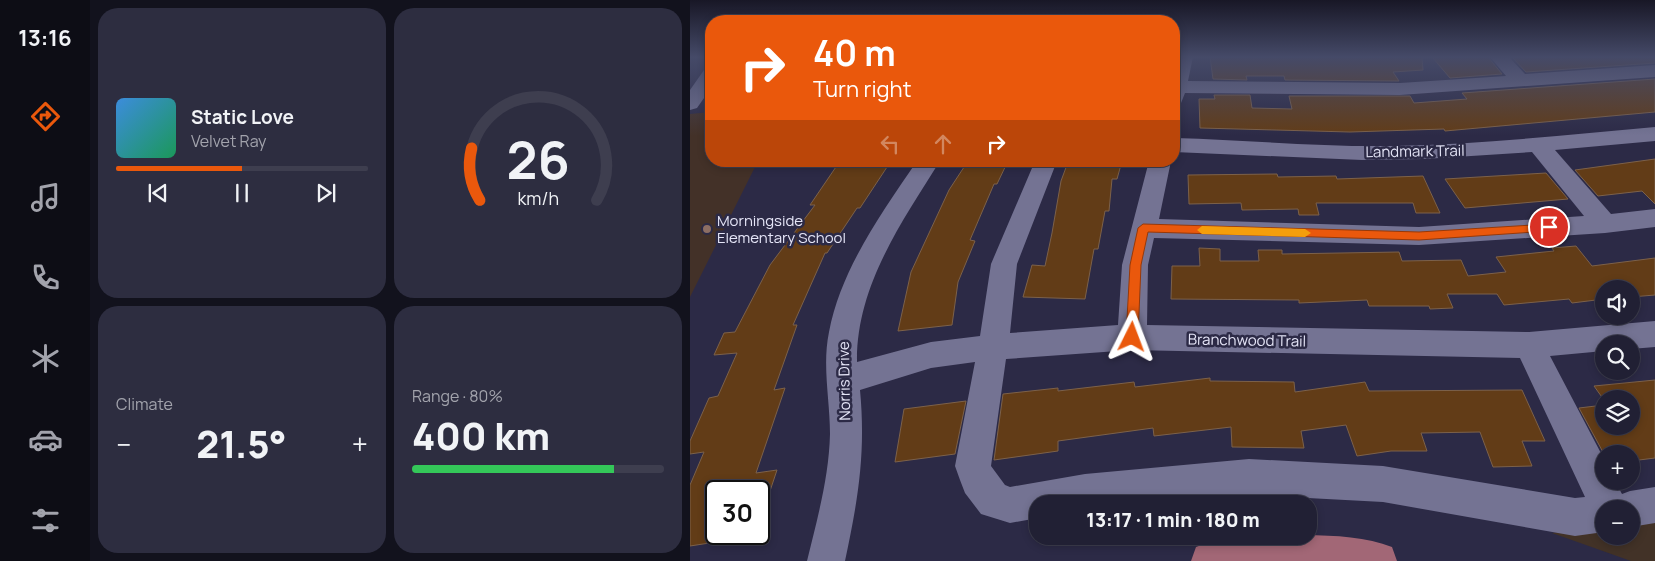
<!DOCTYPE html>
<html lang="en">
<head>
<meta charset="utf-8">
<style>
	body { margin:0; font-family:Manrope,sans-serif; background:#2d2d40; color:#f1f3f6; height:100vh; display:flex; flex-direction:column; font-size:19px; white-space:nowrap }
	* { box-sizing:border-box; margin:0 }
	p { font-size:16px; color:#a2a3ac }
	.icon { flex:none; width:28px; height:28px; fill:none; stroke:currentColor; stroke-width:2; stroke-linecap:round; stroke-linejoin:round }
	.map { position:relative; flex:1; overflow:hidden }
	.sheet { display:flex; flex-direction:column; gap:8px; padding:8px; background:#12121d; width:600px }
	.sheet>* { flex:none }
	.hud { position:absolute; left:15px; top:15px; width:475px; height:152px; border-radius:20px; box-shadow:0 2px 8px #0003,0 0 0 1px #3e3e4f; background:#ea580c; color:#fff; overflow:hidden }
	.buttons { position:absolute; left:905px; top:280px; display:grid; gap:10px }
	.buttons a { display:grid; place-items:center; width:45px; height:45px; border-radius:50%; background:#212034; box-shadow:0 2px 8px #0003,0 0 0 1px #3e3e4f; font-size:25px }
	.speed { position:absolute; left:15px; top:480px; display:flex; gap:10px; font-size:25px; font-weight:700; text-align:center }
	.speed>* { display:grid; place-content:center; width:65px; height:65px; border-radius:50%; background:#212034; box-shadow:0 2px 8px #0003,0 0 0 1px #3e3e4f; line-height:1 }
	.speed .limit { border:2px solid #111; border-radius:8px; background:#fff; color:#111 }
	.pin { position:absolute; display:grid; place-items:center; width:42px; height:42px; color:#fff; margin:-21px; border:2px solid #fff; border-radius:50%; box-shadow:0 1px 5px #0007 }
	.me { position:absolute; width:55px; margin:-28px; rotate:3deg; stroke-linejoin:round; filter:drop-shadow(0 0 4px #0008) }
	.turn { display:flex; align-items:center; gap:18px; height:105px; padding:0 25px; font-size:22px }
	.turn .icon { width:65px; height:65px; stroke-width:2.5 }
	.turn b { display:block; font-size:35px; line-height:42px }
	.lanes { display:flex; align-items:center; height:48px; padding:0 25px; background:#0003; justify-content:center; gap:25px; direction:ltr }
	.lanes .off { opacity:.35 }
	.big { font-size:38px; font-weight:800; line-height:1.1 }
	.sheet .tile { flex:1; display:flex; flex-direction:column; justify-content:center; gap:8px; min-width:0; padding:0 18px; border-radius:20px; background:#2d2d40 }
	.sheet .dial { align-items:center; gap:0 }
	.dial svg { height:130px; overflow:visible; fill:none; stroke:#3e3e4f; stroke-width:7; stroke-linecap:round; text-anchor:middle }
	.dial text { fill:#f1f3f6; stroke:none }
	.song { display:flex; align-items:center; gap:15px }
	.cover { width:60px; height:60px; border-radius:8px; background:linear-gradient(135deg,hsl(210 70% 55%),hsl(150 70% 35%)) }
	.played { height:5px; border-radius:2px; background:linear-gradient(90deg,#ea580c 50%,#3e3e4f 50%) }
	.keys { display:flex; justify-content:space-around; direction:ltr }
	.heat { display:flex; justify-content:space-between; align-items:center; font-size:28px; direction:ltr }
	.charge { height:8px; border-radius:4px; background:linear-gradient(90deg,#34c759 80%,#3e3e4f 0) }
	.sheet .tiles { flex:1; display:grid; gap:8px; grid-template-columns:repeat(2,1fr) }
	.trip { position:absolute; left:339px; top:495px; width:288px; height:50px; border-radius:20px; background:#212034; box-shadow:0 2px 8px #0003,0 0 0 1px #3e3e4f; font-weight:800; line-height:50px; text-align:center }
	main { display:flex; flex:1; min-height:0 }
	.menu { display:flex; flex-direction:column; width:90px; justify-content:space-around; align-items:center; background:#0d0d15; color:#a2a3ac }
	.menu .icon { width:35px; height:35px }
	.menu .current { color:#ea580c }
	.menu b { font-size:22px; color:#f1f3f6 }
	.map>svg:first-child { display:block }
	.commercial { fill:#423227 }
	.education { fill:#433128 }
	.building { fill:#623c17; stroke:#7c614a }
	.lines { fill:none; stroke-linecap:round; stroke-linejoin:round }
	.minor { fill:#747393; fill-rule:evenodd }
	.major { fill:#a26776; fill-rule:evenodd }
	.route { fill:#ea580c; stroke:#983908 }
	.slow { fill:#f59e0b }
	.education-dot { fill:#8d6e63; stroke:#2c2a46; stroke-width:2 }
	.labels { text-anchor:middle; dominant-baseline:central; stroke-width:5; stroke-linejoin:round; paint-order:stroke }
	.street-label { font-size:15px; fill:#e5e5f7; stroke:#2c2a46 }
	.poi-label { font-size:15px; fill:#e5e5f7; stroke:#2c2a46; text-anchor:start }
</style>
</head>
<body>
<main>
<nav class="menu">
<b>13:16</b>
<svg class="icon current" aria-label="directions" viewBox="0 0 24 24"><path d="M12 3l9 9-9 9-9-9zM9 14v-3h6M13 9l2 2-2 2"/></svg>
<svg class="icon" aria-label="music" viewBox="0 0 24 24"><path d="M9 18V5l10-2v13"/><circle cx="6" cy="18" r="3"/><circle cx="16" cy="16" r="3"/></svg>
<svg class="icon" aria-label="phone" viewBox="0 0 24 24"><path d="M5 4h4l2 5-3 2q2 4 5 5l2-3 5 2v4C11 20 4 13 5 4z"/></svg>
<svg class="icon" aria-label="climate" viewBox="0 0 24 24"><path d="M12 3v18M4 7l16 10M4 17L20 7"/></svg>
<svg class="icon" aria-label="car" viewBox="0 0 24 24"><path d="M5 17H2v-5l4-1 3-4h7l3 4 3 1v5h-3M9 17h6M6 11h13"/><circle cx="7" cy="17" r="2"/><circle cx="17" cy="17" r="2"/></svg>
<svg class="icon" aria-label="filters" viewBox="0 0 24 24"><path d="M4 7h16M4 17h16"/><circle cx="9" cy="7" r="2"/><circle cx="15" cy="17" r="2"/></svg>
</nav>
<section class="sheet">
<div class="tiles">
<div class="tile">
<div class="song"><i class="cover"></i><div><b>Static Love</b><p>Velvet Ray</p></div></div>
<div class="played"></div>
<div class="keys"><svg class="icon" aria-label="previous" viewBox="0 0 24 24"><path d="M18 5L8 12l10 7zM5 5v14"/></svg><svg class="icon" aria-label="pause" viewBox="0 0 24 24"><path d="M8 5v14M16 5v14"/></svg><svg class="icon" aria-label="next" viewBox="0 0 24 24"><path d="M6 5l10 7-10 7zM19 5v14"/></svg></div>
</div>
<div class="tile dial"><svg viewBox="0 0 100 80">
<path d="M14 69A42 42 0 1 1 86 69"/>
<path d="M14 69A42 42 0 0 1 9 37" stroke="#ea580c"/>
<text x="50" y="56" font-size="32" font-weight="700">26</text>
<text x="50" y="72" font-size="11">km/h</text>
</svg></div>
<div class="tile"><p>Climate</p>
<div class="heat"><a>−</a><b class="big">21.5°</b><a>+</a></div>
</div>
<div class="tile"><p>Range · 80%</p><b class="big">400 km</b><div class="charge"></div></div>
</div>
</section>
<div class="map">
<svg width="965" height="561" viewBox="0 0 965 561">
	<rect width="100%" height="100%" fill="#2c2a46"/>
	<path class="commercial" d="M 965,517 L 965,561 L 941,561 L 862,533 L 914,525 L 914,536 L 941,536 L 941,521 Z"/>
	<path class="education" d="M 21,112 L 21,161 L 68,161 L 0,297 L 0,114 Z"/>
	<path class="building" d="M 520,57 L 732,57 L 733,70 L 703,72 L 709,81 L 595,80 L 594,76 L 556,76 L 557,80 L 523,79 Z
		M 742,57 L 798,57 L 812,74 L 760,78 Z
		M 822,57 L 965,57 L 965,63 L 836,72 Z
		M 965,79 L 965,112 L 755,131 L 754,129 L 660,132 L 510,128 L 509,99 L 525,99 L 524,95 L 560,95 L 562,108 L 602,109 L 599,96 L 720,96 L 724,103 L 777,99 L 772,93 Z
		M 965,159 L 965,204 L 952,191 L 908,196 L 885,170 Z
		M 150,161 L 201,161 L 170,208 L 167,208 L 137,253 L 135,253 L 103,325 L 107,325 L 84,390 L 95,388 L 66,473 L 87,470 L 80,491 L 26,491 L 26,542 L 0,546 L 0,485 L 14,452 L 0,454 L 0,441 L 19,398 L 28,396 L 47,353 L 24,355 L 34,333 L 45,332 L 80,265 L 125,205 L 120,205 Z
		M 278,161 L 318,161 L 307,184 L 304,184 L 280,240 L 285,241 L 268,282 L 262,325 L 208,331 L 221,272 L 259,190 Z
		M 400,161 L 432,161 L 427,179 L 422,179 L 419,211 L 415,211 L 408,249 L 404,249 L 395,299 L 333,297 L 342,265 L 355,266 L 362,233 L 371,181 L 378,162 L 399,163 Z
		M 856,173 L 878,199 L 775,208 L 755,179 Z
		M 587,174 L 588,177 L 646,176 L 647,179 L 733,176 L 750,213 L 726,213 L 723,203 L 626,203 L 629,215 L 609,215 L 608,209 L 552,210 L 551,203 L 499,204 L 498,175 Z
		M 886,246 L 902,266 L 965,258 L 965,295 L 941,297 L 941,289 L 914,289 L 914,299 L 882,303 L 879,299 L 814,305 L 807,294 L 757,294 L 763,308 L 740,309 L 739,306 L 679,306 L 677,300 L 609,303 L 609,300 L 481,299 L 482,266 L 510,266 L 509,248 L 530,249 L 530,261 L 569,261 L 568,250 L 592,250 L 592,254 L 709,252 L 712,261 L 771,260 L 778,276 L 816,272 L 806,257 L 864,251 L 862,248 Z
		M 520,378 L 520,381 L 604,382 L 605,392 L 675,382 L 679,391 L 832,390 L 855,441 L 832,441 L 842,466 L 803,467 L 790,432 L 731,433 L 737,451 L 701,451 L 667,456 L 656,425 L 611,431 L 614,448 L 542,447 L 541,427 L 464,436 L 463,428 L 368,441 L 368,451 L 304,460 L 313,394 L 368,388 L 368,391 L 444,382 L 445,387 Z
		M 965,380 L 965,458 L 941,461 L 941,454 L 914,454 L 889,408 L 914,405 L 914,426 L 941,426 L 941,399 L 914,400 L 904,386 Z
		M 276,401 L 265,454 L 205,462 L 214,409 Z"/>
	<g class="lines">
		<path class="minor" d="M 485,57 L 503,57 L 498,81 L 710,83 L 816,76 L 800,57 L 819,57 L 835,74 L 965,65 L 965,77 L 710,95 L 495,93 L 491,103 L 484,105 Z
			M 21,68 L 21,88 L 7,108 L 0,110 L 0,90 L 14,70 Z
			M 965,127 L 965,141 L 865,150 L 921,214 L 965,209 L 965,227 L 915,233 L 729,245 L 464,238 L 458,265 L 457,325 L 839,332 L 965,321 L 965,347 L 941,349 L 941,344 L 914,344 L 914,351 L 860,356 L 914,459 L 914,481 L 925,481 L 932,494 L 940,491 L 965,487 L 965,523 L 941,527 L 941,509 L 914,509 L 914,532 L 885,536 L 693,502 L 559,495 L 462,504 L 348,504 L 348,518 L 320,523 L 291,514 L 275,493 L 270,480 L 265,466 L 285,362 L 241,368 L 170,390 C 176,453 168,500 155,561 L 117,561 C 127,520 139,477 140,434 C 140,400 132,366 139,332 C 151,269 191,214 227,161 L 250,161 C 211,223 166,287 167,362 L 241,342 L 290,336 L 301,264 L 345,161 L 367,161 L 327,264 L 320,333 L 428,325 L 432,265 L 459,161 L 481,161 L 469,219 L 729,227 L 894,216 L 842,152 L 734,159 L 672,160 L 484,152 L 484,138 C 557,140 630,147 704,146 C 791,144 878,135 965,127 ZM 442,350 L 830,358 L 895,497 L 885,498 L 693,466 L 559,459 L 395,474 L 320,487 L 315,485 L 301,466 L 316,359 Z"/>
		<path class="major" d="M 560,536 C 603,536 662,531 702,547 L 707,561 L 501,561 L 506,547 L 520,542 Z"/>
	</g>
	<linearGradient id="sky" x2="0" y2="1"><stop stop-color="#181726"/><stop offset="0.42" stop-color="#454a68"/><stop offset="1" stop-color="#454a68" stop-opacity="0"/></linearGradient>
	<rect width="965" height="136" fill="url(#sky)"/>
	<path class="route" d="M 453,224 L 729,232 L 859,224 L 864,227 L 859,231 L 729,240 L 458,232 L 451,265 L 448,337 L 446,340 L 442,342 L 438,340 L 436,337 L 440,265 L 448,228 Z"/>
	<path class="slow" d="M 512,226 L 615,229 L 621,233 L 615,237 L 512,234 L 507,230 Z"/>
	<circle class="education-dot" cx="17" cy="229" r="5"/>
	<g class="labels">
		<g class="street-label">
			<text transform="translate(725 151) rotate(-1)">Landmark Trail</text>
			<text transform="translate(557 340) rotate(1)">Branchwood Trail</text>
			<text transform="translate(154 381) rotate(-91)">Norris Drive</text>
		</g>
		<g class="poi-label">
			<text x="27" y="220">Morningside<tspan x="27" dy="17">Elementary School</tspan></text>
		</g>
	</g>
</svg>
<div class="buttons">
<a><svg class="icon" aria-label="sound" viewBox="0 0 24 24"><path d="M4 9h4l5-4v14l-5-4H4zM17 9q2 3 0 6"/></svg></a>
<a><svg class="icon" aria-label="search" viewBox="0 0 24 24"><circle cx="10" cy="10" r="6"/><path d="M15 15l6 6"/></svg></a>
<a><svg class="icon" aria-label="layers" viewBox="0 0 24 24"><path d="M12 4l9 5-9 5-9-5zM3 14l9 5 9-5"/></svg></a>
<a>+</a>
<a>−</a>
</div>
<div class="speed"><div class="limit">30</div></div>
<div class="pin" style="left:859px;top:227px;background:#d93025"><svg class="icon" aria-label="arrive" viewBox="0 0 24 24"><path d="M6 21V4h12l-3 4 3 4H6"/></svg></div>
<svg class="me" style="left:442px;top:337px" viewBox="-20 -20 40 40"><path d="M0-17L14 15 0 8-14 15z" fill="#ea580c" stroke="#fff" stroke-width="4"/></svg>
<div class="trip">13:17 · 1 min · 180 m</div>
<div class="hud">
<div class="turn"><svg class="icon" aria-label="right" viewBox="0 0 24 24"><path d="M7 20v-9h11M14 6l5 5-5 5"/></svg><div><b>40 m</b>Turn right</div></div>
<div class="lanes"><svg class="icon off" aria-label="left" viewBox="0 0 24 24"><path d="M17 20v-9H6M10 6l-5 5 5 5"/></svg><svg class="icon off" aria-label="ahead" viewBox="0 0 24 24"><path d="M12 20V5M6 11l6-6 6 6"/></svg><svg class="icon" aria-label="right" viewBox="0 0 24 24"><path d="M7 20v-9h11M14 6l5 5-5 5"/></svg></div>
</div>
</div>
</main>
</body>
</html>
